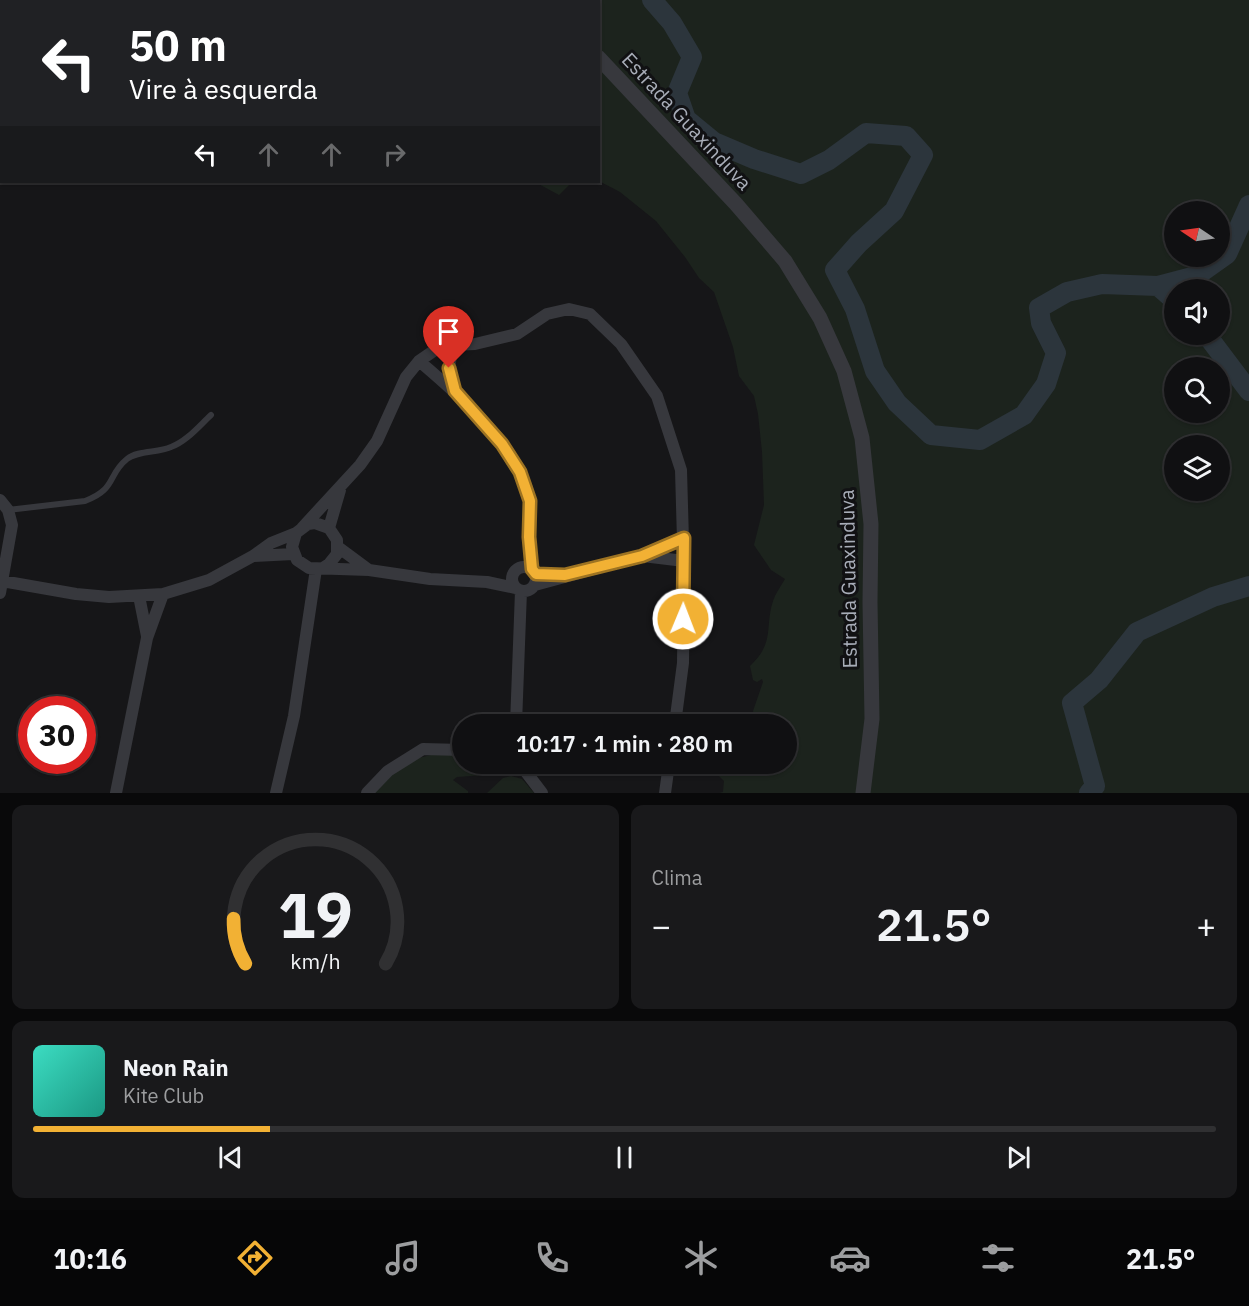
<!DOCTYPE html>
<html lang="pt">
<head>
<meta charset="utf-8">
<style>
	body { margin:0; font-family:"IBM Plex Sans",sans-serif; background:#19191b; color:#f1f3f6; height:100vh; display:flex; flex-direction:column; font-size:22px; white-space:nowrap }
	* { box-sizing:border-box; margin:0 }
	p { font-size:20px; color:#9c9d9f }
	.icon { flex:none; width:33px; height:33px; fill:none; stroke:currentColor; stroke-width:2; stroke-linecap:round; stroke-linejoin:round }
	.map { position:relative; height:793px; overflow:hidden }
	.side { display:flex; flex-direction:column; gap:12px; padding:12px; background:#09090a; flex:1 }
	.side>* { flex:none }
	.guide { position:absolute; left:0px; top:0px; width:600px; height:183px; box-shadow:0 2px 4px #0004,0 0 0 2px #303032; background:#202124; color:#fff; overflow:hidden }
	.needle { width:39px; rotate:283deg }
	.tools { position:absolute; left:1164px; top:201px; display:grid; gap:12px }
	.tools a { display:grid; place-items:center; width:66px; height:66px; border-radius:50%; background:#101012; box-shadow:0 2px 4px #0004,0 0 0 2px #303032; font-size:30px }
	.speed { position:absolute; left:18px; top:696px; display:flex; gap:12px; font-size:30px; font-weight:700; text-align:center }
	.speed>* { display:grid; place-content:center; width:78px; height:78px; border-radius:50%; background:#101012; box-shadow:0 2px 4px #0004,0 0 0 2px #303032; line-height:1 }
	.speed .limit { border:9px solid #d22; background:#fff; color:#111 }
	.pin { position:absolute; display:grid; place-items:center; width:51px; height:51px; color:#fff; margin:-62px -26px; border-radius:50% 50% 50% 0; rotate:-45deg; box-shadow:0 0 6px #0007 }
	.pin .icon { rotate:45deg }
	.me { position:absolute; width:66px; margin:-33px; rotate:1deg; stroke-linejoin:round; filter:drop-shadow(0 0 4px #0008) }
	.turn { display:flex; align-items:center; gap:21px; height:126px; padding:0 30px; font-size:27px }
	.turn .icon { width:78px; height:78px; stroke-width:2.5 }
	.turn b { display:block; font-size:42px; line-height:51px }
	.lanes { display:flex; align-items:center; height:57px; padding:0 30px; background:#0003; justify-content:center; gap:30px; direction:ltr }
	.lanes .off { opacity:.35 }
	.big { font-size:45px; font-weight:600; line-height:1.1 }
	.side .tile { flex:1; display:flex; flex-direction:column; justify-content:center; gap:9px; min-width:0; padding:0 21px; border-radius:12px; background:#19191b }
	.side .dial { align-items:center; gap:0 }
	.dial svg { height:156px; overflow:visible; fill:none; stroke:#303032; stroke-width:7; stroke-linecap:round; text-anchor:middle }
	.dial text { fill:#f1f3f6; stroke:none }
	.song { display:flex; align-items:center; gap:18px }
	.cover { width:72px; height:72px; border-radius:9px; background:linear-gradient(135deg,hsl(170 70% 55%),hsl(170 70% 35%)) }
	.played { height:6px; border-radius:3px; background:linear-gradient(90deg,#f2b134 20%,#303032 20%) }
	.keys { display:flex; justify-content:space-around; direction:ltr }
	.heat { display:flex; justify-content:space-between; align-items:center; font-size:33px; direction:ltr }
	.side .tiles { flex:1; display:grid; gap:12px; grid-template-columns:1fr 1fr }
	.tile:last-child { grid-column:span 2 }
	.trip { position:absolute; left:452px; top:714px; width:345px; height:60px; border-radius:30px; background:#101012; box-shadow:0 2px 4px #0004,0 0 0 2px #303032; font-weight:600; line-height:60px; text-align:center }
	.tab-bar { display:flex; height:96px; justify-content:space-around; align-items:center; background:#060607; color:#9c9d9f }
	.tab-bar .icon { width:42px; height:42px }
	.tab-bar .current { color:#f2b134 }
	.tab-bar b { font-size:27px; color:#f1f3f6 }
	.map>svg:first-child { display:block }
	.green { fill:#1c231d; fill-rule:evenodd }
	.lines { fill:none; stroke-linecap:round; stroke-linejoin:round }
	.river { stroke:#2c353c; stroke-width:20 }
	.service { stroke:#37383d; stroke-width:6 }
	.minor { stroke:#37383d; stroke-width:12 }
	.tertiary { stroke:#37383d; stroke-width:15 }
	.route-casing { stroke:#9d7322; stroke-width:15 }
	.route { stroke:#f2b134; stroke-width:10 }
	.labels { text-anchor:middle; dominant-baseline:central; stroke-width:6; stroke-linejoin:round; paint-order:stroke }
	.street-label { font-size:20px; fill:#a8adb8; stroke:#111113 }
</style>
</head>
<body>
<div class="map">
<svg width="1249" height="793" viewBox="0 0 1249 793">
	<rect width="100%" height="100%" fill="#161618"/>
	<path class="green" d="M 98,0 L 1249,0 L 1249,793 L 719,793 L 723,792 L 724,781 L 707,764 C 714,764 731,766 736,765 C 753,763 769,764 786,764 L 786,724 L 755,724 L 753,711 L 763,682 L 762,679 L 757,682 L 753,680 L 750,666 C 777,641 763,624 775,596 C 778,590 782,584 785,579 L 771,570 L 754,545 L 764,505 L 762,452 L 758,414 L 754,396 L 739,376 L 733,347 L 714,292 L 699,278 L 685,257 L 656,221 L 620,192 L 599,181 L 598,2 ZM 1174,212 L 1220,212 L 1220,256 L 1174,256 ZM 1174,290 L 1220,290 L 1220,334 L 1174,334 ZM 1174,368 L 1220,368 L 1220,412 L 1174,412 ZM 1174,446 L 1220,446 L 1220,490 L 1174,490 Z
		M 535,182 L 572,182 L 559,195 Z
		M 448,751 L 462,753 L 462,764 L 490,764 L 492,768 L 485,775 L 457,777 L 453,780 L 468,791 L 468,793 L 361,793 L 410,760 Z
		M 511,776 L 522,779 L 534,793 L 487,793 L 503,778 Z"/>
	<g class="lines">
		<path class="river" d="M 652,0 L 672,23 L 692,57 L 677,93 L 686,119 L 714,142 L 754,159 L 801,174 L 829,160 L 866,133 L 906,136 L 923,155 L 894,211 L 859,243 L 835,270 L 855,309 L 875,371 L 897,403 L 931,435 L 980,440 L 1024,415 L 1046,384 L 1056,353 L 1041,323 L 1039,308 L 1067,292 L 1102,284 L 1158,286 L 1196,276 L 1227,254 L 1249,205
			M 1158,286 L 1174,300
			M 1206,334 L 1249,391
			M 1089,793 L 1095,786 L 1072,703 L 1099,680 L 1137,632 L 1213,597 L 1249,586"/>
		<path class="service" d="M 8,510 L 85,501 C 117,489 107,475 127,459 C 138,450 158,453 171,447 C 187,441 199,426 211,415"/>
		<path class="minor" d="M 453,345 L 449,368 L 454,390
			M 419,361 C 458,394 520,448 530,500 C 532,512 529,525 529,537 C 530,548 531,559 532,569
			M 0,500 L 8,510 L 12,525 L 0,593
			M 302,528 L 360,465 L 377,441 L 406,377 L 419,361 L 435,350 L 453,345 L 475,344 L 517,334 L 547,314 L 569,309 L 590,314 L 621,344 L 657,396 L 681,470 L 684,576 L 683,663 L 675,724
			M 329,528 L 340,490
			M 338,547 L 369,570
			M 254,556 L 293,554
			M 643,556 L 684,561
			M512 579a12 12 0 1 1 24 0a12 12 0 1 1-24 0Z
			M 323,568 L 329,564 L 337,554 L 337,540 L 329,528 L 315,523 L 308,524 L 296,533 L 292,547 L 297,560 L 309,568 L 369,570 L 430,579 L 487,582 L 516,588
			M 2,581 L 76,594 L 109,597 L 163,594 L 209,580 L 253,556 L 271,543 L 296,533
			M 535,585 L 642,556 L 684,538
			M 139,596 L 147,636
			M 516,724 L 521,591
			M 508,764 L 523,768 L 542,793
			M 116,793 L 147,638 L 163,594
			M 276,793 L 294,716 L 316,569
			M 367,793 L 388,771 L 423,749 L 462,750
			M 665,793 L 669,764"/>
		<path class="tertiary" d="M 545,0 L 546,2
			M 598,57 L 736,204 L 785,261 L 820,318 L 844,371 L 862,438 L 871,524 L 870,602 L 872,719 L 863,793"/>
	</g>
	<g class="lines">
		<defs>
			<path id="route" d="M 449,368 L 455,391 L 502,444 L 520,472 L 530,501 L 529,537 L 532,569 L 536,574 L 565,575 L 642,556 L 684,538 L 683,619"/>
		</defs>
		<use href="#route" class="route-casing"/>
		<use href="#route" class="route"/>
	</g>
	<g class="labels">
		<g class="street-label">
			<text transform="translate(687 121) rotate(47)">Estrada Guaxinduva</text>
			<text transform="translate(848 579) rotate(-91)">Estrada Guaxinduva</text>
		</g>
	</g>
</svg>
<div class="tools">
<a><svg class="needle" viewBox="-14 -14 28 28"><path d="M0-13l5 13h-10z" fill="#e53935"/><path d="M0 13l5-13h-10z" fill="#9c9d9f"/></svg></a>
<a><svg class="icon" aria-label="sound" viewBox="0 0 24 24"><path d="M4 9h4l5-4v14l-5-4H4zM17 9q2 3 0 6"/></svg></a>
<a><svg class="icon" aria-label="search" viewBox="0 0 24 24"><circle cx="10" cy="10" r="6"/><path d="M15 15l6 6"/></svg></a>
<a><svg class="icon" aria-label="layers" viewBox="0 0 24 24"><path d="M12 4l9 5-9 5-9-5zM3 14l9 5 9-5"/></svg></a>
</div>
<div class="speed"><div class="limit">30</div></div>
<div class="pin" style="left:449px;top:368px;background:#d93025"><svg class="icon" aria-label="arrive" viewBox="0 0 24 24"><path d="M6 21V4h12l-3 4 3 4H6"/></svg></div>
<svg class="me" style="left:683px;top:619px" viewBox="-20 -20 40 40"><circle r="17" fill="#f2b134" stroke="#fff" stroke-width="3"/><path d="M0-11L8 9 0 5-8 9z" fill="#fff"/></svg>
<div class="trip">10:17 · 1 min · 280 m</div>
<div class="guide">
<div class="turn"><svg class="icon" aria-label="left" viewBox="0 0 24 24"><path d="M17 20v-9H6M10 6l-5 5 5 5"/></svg><div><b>50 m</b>Vire à esquerda</div></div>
<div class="lanes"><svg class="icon" aria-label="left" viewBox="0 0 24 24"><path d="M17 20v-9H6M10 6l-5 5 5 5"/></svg><svg class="icon off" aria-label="ahead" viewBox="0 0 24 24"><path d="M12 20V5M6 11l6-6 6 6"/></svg><svg class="icon off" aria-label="ahead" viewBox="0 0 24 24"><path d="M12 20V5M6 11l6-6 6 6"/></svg><svg class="icon off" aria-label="right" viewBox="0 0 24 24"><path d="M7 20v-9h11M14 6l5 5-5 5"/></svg></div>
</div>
</div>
<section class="side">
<div class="tiles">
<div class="tile dial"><svg viewBox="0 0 100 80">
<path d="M14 69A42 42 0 1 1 86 69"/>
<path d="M14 69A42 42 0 0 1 8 46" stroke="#f2b134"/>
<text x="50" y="56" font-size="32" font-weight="700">19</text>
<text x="50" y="72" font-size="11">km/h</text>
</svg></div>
<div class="tile"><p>Clima</p>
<div class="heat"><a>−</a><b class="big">21.5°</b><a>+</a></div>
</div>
<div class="tile">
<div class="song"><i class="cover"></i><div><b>Neon Rain</b><p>Kite Club</p></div></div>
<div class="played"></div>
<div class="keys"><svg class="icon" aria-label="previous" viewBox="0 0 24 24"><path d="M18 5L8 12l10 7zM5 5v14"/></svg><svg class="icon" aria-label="pause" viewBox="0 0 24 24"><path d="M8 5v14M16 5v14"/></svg><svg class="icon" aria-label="next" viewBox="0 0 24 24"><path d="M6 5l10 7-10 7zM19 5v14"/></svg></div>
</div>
</div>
</section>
<nav class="tab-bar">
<b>10:16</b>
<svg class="icon current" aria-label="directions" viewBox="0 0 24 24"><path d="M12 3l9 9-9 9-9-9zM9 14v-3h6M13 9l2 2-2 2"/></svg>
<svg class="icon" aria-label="music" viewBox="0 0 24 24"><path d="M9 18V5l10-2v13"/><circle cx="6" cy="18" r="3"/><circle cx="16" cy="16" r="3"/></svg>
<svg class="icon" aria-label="phone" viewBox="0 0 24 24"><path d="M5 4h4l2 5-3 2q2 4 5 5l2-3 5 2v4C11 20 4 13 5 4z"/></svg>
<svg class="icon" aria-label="climate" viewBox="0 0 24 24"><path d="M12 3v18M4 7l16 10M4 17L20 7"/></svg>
<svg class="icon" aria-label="car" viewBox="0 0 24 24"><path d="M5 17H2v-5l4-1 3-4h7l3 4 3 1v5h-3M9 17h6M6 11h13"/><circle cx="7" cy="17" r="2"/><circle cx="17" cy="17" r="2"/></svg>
<svg class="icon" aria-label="filters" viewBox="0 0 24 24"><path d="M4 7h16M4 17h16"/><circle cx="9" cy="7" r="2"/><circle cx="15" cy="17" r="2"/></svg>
<b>21.5°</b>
</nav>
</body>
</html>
